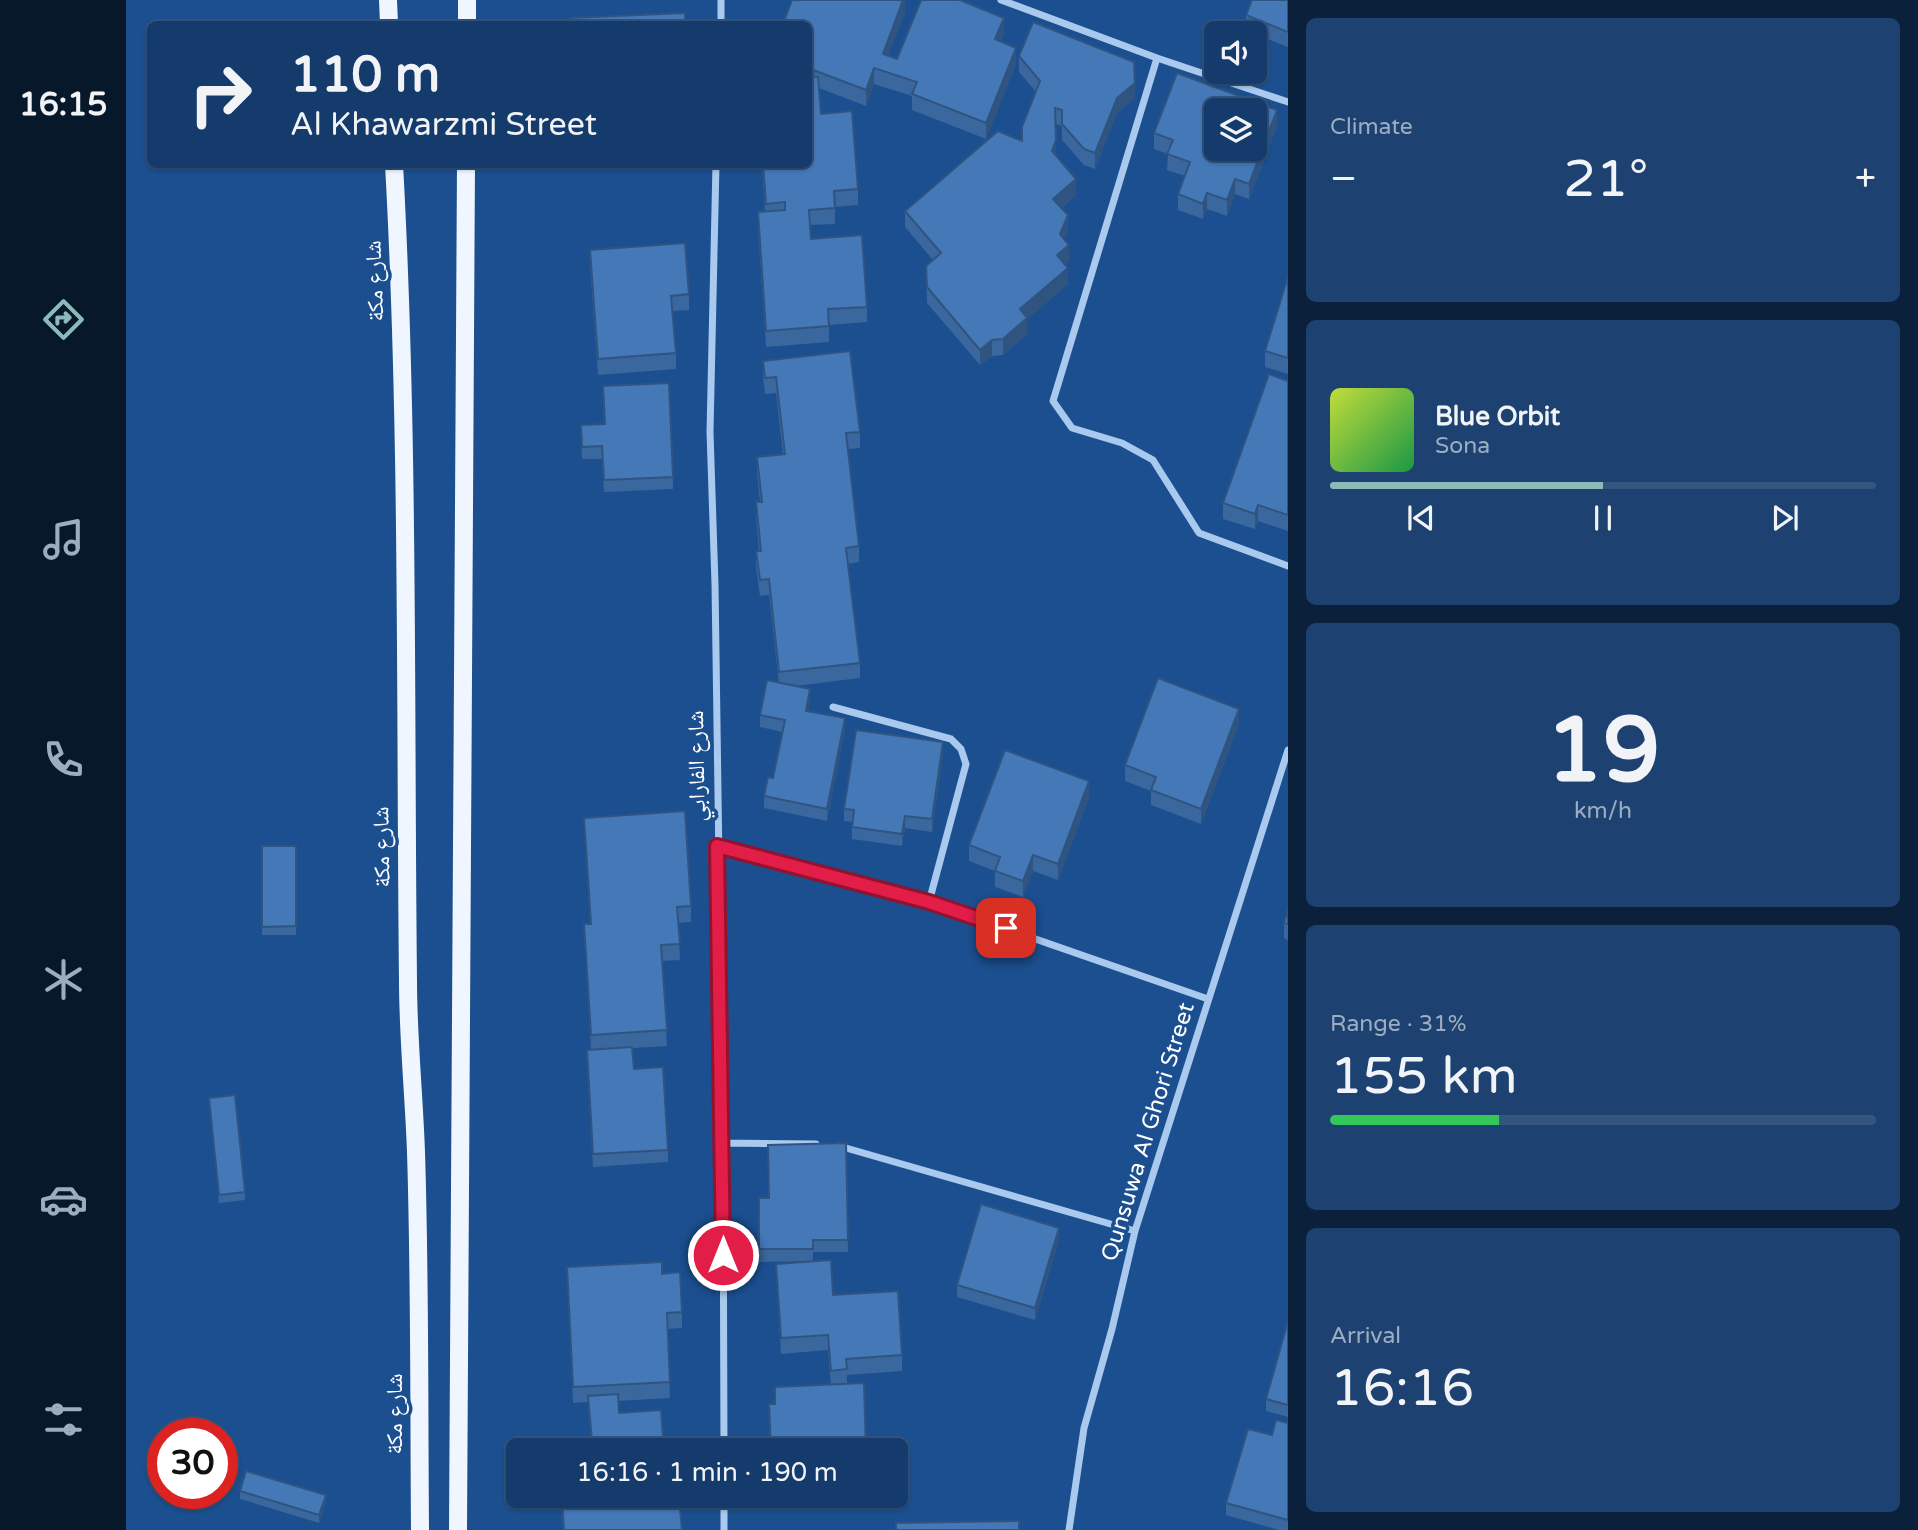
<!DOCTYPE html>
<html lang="en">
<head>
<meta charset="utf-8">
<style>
	body { margin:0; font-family:"Varela Round","Noto Naskh Arabic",sans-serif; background:#1d4271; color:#f1f3f6; height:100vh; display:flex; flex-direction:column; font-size:26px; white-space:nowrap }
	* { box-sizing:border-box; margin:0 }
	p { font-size:23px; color:#9dadc1 }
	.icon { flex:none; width:38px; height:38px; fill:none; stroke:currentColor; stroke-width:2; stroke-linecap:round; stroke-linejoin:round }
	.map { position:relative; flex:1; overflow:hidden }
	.side { display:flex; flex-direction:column; gap:18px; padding:18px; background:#0b203b; width:630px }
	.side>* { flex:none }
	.top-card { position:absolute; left:21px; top:21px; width:665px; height:147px; border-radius:10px; box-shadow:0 2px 5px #0004,0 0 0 2px #33557e; background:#143b6b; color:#f1f3f6; overflow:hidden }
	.tools { position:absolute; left:1078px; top:21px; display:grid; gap:14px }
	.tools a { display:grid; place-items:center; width:63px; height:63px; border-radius:10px; background:#143b6b; box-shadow:0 2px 5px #0004,0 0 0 2px #33557e; font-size:35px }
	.speed { position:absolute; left:21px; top:1418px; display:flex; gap:14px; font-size:35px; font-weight:700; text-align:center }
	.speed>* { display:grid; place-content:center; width:91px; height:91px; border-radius:50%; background:#143b6b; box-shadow:0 2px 5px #0004,0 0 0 2px #33557e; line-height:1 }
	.speed .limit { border:10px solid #d22; background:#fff; color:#111 }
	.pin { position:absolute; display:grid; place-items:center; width:60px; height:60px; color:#fff; margin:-30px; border-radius:14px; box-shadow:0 4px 10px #0006 }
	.me { position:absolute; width:77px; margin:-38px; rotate:0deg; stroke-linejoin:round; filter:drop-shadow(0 0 5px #0008) }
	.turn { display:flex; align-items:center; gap:24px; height:147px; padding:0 28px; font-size:32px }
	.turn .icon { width:91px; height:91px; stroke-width:2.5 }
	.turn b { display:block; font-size:49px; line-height:60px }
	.big { font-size:52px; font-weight:600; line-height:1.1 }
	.side .tile { flex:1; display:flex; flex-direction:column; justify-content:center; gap:10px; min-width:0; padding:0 24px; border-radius:10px; background:#1d4271 }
	.side .dial { align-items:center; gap:0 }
	.dial b { font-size:91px; line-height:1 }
	.song { display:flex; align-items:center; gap:21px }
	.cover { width:84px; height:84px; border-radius:10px; background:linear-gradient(135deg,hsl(70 70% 55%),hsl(140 70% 35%)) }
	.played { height:7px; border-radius:4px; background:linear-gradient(90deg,#8bbbb9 50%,#33557e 50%) }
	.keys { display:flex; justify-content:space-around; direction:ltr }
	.heat { display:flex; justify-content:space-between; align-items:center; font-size:38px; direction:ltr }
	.charge { height:10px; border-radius:5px; background:linear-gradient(90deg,#34c759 31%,#33557e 0) }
	.trip { position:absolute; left:380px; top:1438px; width:402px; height:70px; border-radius:10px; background:#143b6b; box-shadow:0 2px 5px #0004,0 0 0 2px #33557e; font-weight:600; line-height:70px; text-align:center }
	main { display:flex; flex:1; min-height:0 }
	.dock { display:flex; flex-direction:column; width:126px; justify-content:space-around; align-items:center; background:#08182b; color:#9dadc1 }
	.dock .icon { width:49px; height:49px }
	.dock .active { color:#8bbbb9 }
	.dock b { font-size:32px; color:#f1f3f6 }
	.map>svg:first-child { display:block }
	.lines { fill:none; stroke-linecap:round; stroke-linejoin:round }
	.minor { stroke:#a9c9ee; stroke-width:7 }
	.primary { stroke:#f0f6ff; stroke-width:18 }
	.wall { fill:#3a679d }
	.shaded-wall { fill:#305480 }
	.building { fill:#4478b7; stroke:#305480; stroke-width:2; fill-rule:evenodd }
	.route-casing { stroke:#92132f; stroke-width:18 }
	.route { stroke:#e11d48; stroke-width:12 }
	.labels { text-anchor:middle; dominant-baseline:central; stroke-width:7; stroke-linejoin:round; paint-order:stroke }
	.street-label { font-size:23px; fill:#fff; stroke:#1b4f8f }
</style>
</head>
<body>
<main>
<nav class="dock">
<b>16:15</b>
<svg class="icon active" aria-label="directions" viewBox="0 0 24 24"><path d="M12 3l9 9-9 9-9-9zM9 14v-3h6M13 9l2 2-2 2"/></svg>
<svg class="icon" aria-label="music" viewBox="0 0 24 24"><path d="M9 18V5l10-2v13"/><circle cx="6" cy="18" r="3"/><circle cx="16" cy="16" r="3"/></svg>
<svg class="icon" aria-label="phone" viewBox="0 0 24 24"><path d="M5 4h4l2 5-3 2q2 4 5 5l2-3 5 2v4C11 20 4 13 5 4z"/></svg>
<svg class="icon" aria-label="climate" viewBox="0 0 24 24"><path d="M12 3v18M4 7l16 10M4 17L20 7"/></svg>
<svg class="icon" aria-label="car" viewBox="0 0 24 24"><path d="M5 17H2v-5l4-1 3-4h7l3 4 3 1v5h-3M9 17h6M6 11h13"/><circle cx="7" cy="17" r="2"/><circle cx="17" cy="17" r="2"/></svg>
<svg class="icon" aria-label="filters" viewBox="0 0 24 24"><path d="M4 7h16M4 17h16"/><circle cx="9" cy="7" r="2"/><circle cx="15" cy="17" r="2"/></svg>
</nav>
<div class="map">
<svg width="1162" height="1530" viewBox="0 0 1162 1530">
	<rect width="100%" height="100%" fill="#1b4f8f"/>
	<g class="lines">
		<path class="minor" d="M 875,0 L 1031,58 L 1162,102
			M 595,24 L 595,0
			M 1031,58 L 927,401 L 946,428 L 996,443 L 1027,460 L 1073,533 L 1162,566
			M 590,164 L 584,432 L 589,584 L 597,1143 L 598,1451
			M 707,707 L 825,739 L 835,749 L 840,764 L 803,902
			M 591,846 L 803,902 L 1082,999
			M 597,1143 L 690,1144
			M 713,1146 L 1009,1231
			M 598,1496 L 598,1530
			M 943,1530 L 958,1428 L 986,1329 L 1009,1231 L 1162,750"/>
		<path class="primary" d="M 262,0 L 263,24
			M 341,24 L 341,0
			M 268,164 C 283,436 279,709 282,981 C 282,1038 288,1095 290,1152 C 294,1278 293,1404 294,1530
			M 332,1530 L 340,164"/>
	</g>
	<path class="wall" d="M 779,0 L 779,12 L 762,56 L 771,59 L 878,33 L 874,42 L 890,64 L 860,139 L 786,110 L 786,96 L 748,84 L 740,106 L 693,88 L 695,114 L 732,189 L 732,205 L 709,207 L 709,224 L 684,225 L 685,239 L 741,307 L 741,322 L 703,325 L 703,342 L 640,347 L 632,228 L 632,212 L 639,211 L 636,164 L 682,164 L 682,24 Z
		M 1162,0 L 1162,47 L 1129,34 L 1129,33 L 1120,31 L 1120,15 Z
		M 893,56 L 1009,98 L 991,113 L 969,169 L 958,165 L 936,140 L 936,126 L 930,124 L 930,156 L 950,195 L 935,208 L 942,231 L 938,239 L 943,261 L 939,264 L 942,284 L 901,319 L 901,334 L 877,355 L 866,356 L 854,365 L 801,303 L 800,266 L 807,260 L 779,227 L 779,211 L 896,141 L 896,127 L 910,92 L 893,72 Z
		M 1151,126 L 1123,199 L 1109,194 L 1101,216 L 1081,209 L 1077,219 L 1052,210 L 1052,194 L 1059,176 L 1041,170 L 1042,154 L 1028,149 L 1028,133 Z
		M 464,250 L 563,294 L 563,310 L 546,311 L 550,353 L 550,369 L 472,375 L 464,266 Z
		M 1162,277 L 1162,374 L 1139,367 L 1139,351 Z
		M 637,361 L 734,432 L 734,448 L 722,449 L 733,546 L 733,562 L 722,564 L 734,663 L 734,678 L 669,686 L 684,701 L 682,711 L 719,730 L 701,821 L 638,808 L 638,796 L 647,778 L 657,732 L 634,727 L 634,715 L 653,683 L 643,595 L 634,596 L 630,567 L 630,551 L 633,551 L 630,518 L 630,502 L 634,502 L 631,472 L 631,457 L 657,454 L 650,393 L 639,394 L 637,377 Z
		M 1162,381 L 1162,531 L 1132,521 L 1129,529 L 1097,519 L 1097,503 Z
		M 477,386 L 547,477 L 547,489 L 478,492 L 476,459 L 456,459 L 455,437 L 455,425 L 478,424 Z
		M 1113,724 L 1075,824 L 1025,805 L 1025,791 L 999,781 L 999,765 Z
		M 817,754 L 806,832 L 779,828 L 776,846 L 726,839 L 726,822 L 718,821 L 718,809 Z
		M 963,797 L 932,880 L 907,871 L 897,897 L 869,887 L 869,871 L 843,861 L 843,845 Z
		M 458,818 L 565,906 L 565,922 L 552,923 L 554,960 L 536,961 L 541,1046 L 507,1048 L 508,1069 L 542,1150 L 542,1162 L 467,1167 L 461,1062 L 461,1050 L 465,1049 L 458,924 L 464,924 Z
		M 136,846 L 170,846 L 170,935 L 136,935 Z
		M 1162,909 L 1162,940 L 1158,938 L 1158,923 Z
		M 83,1098 L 119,1192 L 119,1200 L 93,1203 Z
		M 720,1143 L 722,1252 L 687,1252 L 687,1261 L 633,1262 L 633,1198 L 642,1198 Z
		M 933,1240 L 909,1320 L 831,1297 L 831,1285 Z
		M 650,1264 L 707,1295 L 776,1355 L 776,1371 L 721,1375 L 721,1384 L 649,1404 L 705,1385 L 702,1350 L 655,1354 Z
		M 441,1267 L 536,1274 L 556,1312 L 556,1328 L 541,1329 L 544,1398 L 492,1401 L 493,1413 L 538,1451 L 466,1451 L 462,1402 L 447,1403 Z
		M 1162,1321 L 1162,1417 L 1140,1411 L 1140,1399 Z
		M 1162,1423 L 1162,1530 L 1153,1530 L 1100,1515 L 1100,1503 L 1146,1435 Z
		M 114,1491 L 200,1503 L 193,1523 L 114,1499 Z
		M 435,1496 L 526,1501 L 556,1530 L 437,1530 Z"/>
	<path class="shaded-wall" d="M 777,0 L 779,0 L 779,12 L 757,69 L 757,54 Z
		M 878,18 L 878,33 L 869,55 L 869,39 Z
		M 890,48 L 890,64 L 860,139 L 860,123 Z
		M 748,68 L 748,84 L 740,106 L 740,90 Z
		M 1009,83 L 1009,98 L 991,113 L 969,169 L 969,153 L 991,98 Z
		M 1151,110 L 1151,126 L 1123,199 L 1123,184 Z
		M 930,140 L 930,156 L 926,151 Z
		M 950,179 L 950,195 L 927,214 L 927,199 Z
		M 1109,179 L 1109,194 L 1101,216 L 1101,200 Z
		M 1081,193 L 1081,209 L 1077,219 L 1077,204 Z
		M 942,215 L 942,231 L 934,250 L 934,234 Z
		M 943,245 L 943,261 L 931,271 L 931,255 Z
		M 942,268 L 942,284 L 901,319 L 901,334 L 877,355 L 877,339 L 894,309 Z
		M 866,340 L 866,356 L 854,365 L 854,350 Z
		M 1132,505 L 1132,521 L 1129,529 L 1129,514 Z
		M 684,689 L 684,701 L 680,723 L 680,711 Z
		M 1113,709 L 1113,724 L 1075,824 L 1075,809 Z
		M 719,718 L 719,730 L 701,821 L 701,809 Z
		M 817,742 L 817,754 L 806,832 L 806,819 Z
		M 963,781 L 963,797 L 932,880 L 932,864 Z
		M 779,816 L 779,828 L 776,846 L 776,834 Z
		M 907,855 L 907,871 L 897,897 L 897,881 Z
		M 933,1228 L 933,1240 L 909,1320 L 909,1308 Z
		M 200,1495 L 200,1503 L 193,1523 L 193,1515 Z"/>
	<path class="building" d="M 666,0 L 777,0 L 757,54 L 771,59 L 795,0 L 834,0 L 878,18 L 869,39 L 890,48 L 860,123 L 786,94 L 791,82 L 748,68 L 740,90 L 682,68 L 682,24 L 657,24 Z
		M 1126,0 L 1162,0 L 1162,32 L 1120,15 Z
		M 559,13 L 559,24 L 444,24 L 444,18 Z
		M 907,22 L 1008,62 L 1009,83 L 991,98 L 969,153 L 958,149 L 936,124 L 936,110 L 929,108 L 930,140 L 926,151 L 950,179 L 927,199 L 942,215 L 934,234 L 943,245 L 931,255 L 942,268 L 894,309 L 901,318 L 877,339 L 866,340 L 854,350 L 801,287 L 800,266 L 815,253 L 779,211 L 872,131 L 896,141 L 896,127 L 914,81 L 893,56 Z
		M 1051,73 L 1151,110 L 1123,184 L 1109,179 L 1101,200 L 1081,193 L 1077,204 L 1052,194 L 1064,162 L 1041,154 L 1047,140 L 1028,133 ZM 1090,110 L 1129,110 L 1129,149 L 1090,149 Z
		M 682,77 L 692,77 L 695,114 L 726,111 L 732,189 L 708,191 L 709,208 L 683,210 L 685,239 L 736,235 L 741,307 L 702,309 L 703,326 L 640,331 L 632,212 L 659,210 L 659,202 L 640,204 L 637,164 L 682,164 Z
		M 559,243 L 563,294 L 545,296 L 550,353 L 472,359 L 464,250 Z
		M 1162,277 L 1162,358 L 1139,351 Z
		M 724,351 L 734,432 L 720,433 L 733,546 L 720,548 L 734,663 L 653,672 L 643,579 L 634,580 L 630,551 L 635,551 L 630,502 L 636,502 L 631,457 L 659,454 L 650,377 L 639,378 L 637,361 Z
		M 1143,374 L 1162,381 L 1162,515 L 1132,505 L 1129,514 L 1097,503 Z
		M 543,383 L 547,477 L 478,480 L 476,446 L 456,447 L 455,425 L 479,424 L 477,386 Z
		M 1032,678 L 1113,709 L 1075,809 L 1025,790 L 1030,777 L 999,765 Z
		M 641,680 L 684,689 L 680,711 L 719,718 L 701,809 L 638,796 L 642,777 L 647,778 L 659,720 L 634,715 Z
		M 730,730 L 817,742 L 806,819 L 779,816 L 776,834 L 726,827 L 728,810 L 718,809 Z
		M 879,750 L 963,781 L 932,864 L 907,855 L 897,881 L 869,871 L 874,857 L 843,845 Z
		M 559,811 L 565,906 L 551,907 L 554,944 L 535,945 L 541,1030 L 465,1035 L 458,924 L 465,924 L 458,818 Z
		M 136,846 L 170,846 L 170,926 L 136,927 Z
		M 1162,909 L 1162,924 L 1158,923 Z
		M 506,1047 L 508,1069 L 537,1067 L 542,1150 L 467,1154 L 461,1050 Z
		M 109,1095 L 119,1192 L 93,1195 L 83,1098 Z
		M 720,1143 L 722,1240 L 687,1240 L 687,1249 L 633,1249 L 633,1198 L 643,1198 L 642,1145 Z
		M 855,1204 L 933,1228 L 909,1308 L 831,1285 Z
		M 705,1260 L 707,1295 L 772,1291 L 776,1355 L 720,1359 L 721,1369 L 705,1371 L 702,1335 L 655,1338 L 650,1264 Z
		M 536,1262 L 536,1274 L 554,1272 L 556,1312 L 541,1313 L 544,1382 L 447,1387 L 441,1267 Z
		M 1162,1321 L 1162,1405 L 1140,1399 Z
		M 738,1383 L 740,1451 L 645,1451 L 643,1404 L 649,1404 L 649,1387 Z
		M 492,1394 L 493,1413 L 535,1410 L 538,1451 L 467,1451 L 462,1396 Z
		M 1150,1420 L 1162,1423 L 1162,1520 L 1100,1503 L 1122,1429 L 1146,1435 Z
		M 120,1471 L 200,1495 L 193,1515 L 114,1491 Z
		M 436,1496 L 525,1496 L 526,1501 L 553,1499 L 556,1530 L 438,1530 Z
		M 893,1521 L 893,1530 L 770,1530 L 770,1523 Z"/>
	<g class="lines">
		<defs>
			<path id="route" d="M 597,1255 L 591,846 L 803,902 L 880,928"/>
		</defs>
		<use href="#route" class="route-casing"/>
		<use href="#route" class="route"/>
	</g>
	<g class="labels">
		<g class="street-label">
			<text transform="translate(249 281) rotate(-92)">شارع مكة</text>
			<text transform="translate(571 766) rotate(-91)">شارع الفارابي</text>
			<text transform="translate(256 847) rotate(-91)">شارع مكة</text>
			<text transform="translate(1022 1132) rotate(-73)">Qunsuwa Al Ghori Street</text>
			<text transform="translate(269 1414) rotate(-90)">شارع مكة</text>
		</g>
	</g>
</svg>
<div class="tools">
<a><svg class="icon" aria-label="sound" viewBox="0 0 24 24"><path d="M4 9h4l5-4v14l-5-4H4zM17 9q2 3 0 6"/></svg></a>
<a><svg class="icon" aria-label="layers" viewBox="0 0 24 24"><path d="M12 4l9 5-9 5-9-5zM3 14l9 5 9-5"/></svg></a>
</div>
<div class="speed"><div class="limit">30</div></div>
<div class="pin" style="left:880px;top:928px;background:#d93025"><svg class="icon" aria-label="arrive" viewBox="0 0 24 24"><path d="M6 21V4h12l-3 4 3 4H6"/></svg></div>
<svg class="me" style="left:597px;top:1255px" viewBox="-20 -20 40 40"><circle r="17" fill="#e11d48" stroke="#fff" stroke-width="3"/><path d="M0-11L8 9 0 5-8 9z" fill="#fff"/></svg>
<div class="trip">16:16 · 1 min · 190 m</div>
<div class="top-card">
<div class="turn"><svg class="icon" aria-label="right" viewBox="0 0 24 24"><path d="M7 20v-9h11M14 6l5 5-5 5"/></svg><div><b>110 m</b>Al Khawarzmi Street</div></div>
</div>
</div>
<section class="side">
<div class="tile"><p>Climate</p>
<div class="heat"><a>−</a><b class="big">21°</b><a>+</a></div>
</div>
<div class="tile">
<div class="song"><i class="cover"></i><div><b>Blue Orbit</b><p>Sona</p></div></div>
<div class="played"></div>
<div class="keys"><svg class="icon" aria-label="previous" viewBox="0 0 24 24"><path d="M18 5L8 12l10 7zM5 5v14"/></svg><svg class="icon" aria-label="pause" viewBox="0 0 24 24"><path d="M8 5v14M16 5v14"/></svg><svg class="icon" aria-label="next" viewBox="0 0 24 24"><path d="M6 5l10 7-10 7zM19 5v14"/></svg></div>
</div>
<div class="tile dial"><b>19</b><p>km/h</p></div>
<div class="tile"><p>Range · 31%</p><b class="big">155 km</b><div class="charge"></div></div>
<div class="tile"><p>Arrival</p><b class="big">16:16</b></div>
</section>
</main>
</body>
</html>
